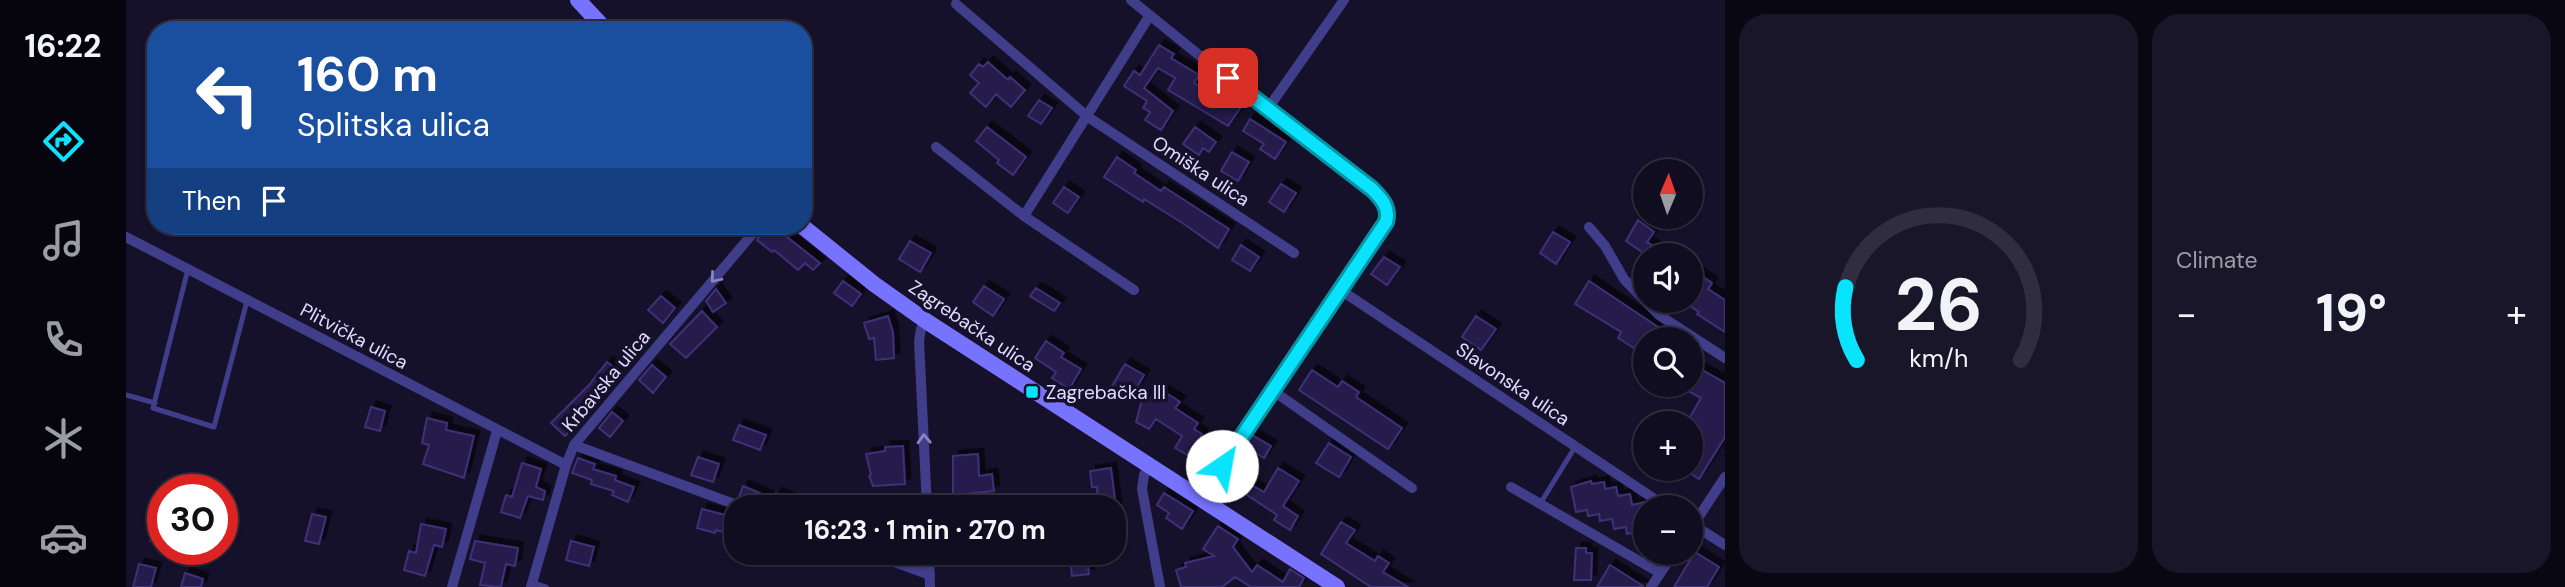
<!DOCTYPE html>
<html lang="en">
<head>
<meta charset="utf-8">
<style>
	body { margin:0; font-family:"DM Sans",sans-serif; background:#191629; color:#f1f3f6; height:100vh; display:flex; flex-direction:column; font-size:26px; white-space:nowrap }
	* { box-sizing:border-box; margin:0 }
	p { font-size:23px; color:#9c9ca5 }
	.icon { flex:none; width:38px; height:38px; fill:none; stroke:currentColor; stroke-width:2; stroke-linecap:round; stroke-linejoin:round }
	.map { position:relative; flex:1; overflow:hidden }
	.side { display:flex; flex-direction:column; gap:14px; padding:14px; background:#090712; width:840px }
	.side>* { flex:none }
	.banner { position:absolute; left:21px; top:21px; width:665px; height:214px; border-radius:28px; box-shadow:0 2px 5px #0004,0 0 0 2px #302d3e; background:#1a4fa0; color:#fff; overflow:hidden }
	.needle { width:46px; rotate:2deg }
	.controls { position:absolute; left:1507px; top:159px; display:grid; gap:14px }
	.controls a { display:grid; place-items:center; width:70px; height:70px; border-radius:50%; background:#100d20; box-shadow:0 2px 5px #0004,0 0 0 2px #302d3e; font-size:35px }
	.speed { position:absolute; left:21px; top:474px; display:flex; gap:14px; font-size:35px; font-weight:700; text-align:center }
	.speed>* { display:grid; place-content:center; width:91px; height:91px; border-radius:50%; background:#100d20; box-shadow:0 2px 5px #0004,0 0 0 2px #302d3e; line-height:1 }
	.speed .limit { border:10px solid #d22; background:#fff; color:#111 }
	.pin { position:absolute; display:grid; place-items:center; width:60px; height:60px; color:#fff; margin:-30px; border-radius:14px; box-shadow:0 4px 10px #0006 }
	.me { position:absolute; width:77px; margin:-38px; rotate:33deg; stroke-linejoin:round; filter:drop-shadow(0 0 5px #0008) }
	.turn { display:flex; align-items:center; gap:24px; height:147px; padding:0 35px; font-size:32px }
	.turn .icon { width:91px; height:91px; stroke-width:2.5 }
	.turn b { display:block; font-size:49px; line-height:60px }
	.then { display:flex; align-items:center; height:66px; padding:0 35px; background:#0003; gap:14px; font-size:26px }
	.big { font-size:52px; font-weight:700; line-height:1.1 }
	.side .tile { flex:1; display:flex; flex-direction:column; justify-content:center; gap:10px; min-width:0; padding:0 24px; border-radius:28px; background:#191629 }
	.side .dial { align-items:center; gap:0 }
	.dial svg { height:182px; overflow:visible; fill:none; stroke:#302d3e; stroke-width:7; stroke-linecap:round; text-anchor:middle }
	.dial text { fill:#f1f3f6; stroke:none }
	.heat { display:flex; justify-content:space-between; align-items:center; font-size:38px; direction:ltr }
	.side .tiles { flex:1; display:grid; gap:14px; grid-template-columns:repeat(2,1fr) }
	.trip { position:absolute; left:598px; top:495px; width:402px; height:70px; border-radius:28px; background:#100d20; box-shadow:0 2px 5px #0004,0 0 0 2px #302d3e; font-weight:700; line-height:70px; text-align:center }
	main { display:flex; flex:1; min-height:0 }
	.dock { display:flex; flex-direction:column; width:126px; justify-content:space-around; align-items:center; background:#06050d; color:#9c9ca5 }
	.dock .icon { width:49px; height:49px }
	.dock .on { color:#09e3fd }
	.dock b { font-size:32px; color:#f1f3f6 }
	.map>svg:first-child { display:block }
	.building { fill:#271d4c; stroke:#3e3078; stroke-width:2; filter:url(#shadow) }
	.lines { fill:none; stroke-linecap:round; stroke-linejoin:round }
	.lane { stroke:#403d8a; stroke-width:5 }
	.street { stroke:#403d8a; stroke-width:10 }
	.secondary { stroke:#7773fe; stroke-width:16 }
	.oneway { stroke:#8885bf }
	.route-casing { stroke:#0694a4; stroke-width:18 }
	.route { stroke:#09e3fd; stroke-width:12 }
	.poi-dot { fill:#09e3fd; stroke:#16112b; stroke-width:2.5 }
	.labels { text-anchor:middle; dominant-baseline:central; stroke-width:7; stroke-linejoin:round; paint-order:stroke }
	.street-label { font-size:19px; fill:#e0dcff; stroke:#16112b }
	.poi-label { font-size:19px; fill:#e0dcff; stroke:#16112b; text-anchor:start }
</style>
</head>
<body>
<main>
<nav class="dock">
<b>16:22</b>
<svg class="icon on" aria-label="directions" viewBox="0 0 24 24"><path d="M12 3l9 9-9 9-9-9zM9 14v-3h6M13 9l2 2-2 2"/></svg>
<svg class="icon" aria-label="music" viewBox="0 0 24 24"><path d="M9 18V5l10-2v13"/><circle cx="6" cy="18" r="3"/><circle cx="16" cy="16" r="3"/></svg>
<svg class="icon" aria-label="phone" viewBox="0 0 24 24"><path d="M5 4h4l2 5-3 2q2 4 5 5l2-3 5 2v4C11 20 4 13 5 4z"/></svg>
<svg class="icon" aria-label="climate" viewBox="0 0 24 24"><path d="M12 3v18M4 7l16 10M4 17L20 7"/></svg>
<svg class="icon" aria-label="car" viewBox="0 0 24 24"><path d="M5 17H2v-5l4-1 3-4h7l3 4 3 1v5h-3M9 17h6M6 11h13"/><circle cx="7" cy="17" r="2"/><circle cx="17" cy="17" r="2"/></svg>
</nav>
<div class="map">
<svg width="1599" height="587" viewBox="0 0 1599 587">
	<defs>
		<filter id="shadow"><feDropShadow dx="5.5" dy="-5.5" stdDeviation="0" flood-color="#0009"/></filter>
	</defs>
	<rect width="100%" height="100%" fill="#16112b"/>
	<path class="building" d="M 1033,45 L 1048,54 L 1045,58 L 1073,75 L 1068,83 L 1098,102 L 1100,98 L 1115,107 L 1102,126 L 1042,90 L 1049,78 L 1032,68 L 1018,88 L 1047,111 L 1035,130 L 1019,120 L 1024,112 L 1017,108 L 1021,101 L 998,86 L 1008,71 L 1014,75 Z
		M 862,62 L 882,80 L 884,77 L 899,90 L 885,107 L 870,94 L 860,107 L 844,93 L 853,83 L 844,75 L 853,64 L 857,67 Z
		M 913,100 L 926,108 L 915,124 L 902,116 Z
		M 1124,119 L 1160,142 L 1149,159 L 1134,149 L 1138,144 L 1117,131 Z
		M 861,127 L 900,157 L 887,175 L 871,163 L 873,160 L 850,141 Z
		M 1069,127 L 1090,142 L 1083,152 L 1077,148 L 1073,155 L 1057,144 Z
		M 1106,152 L 1123,162 L 1112,181 L 1095,171 Z
		M 991,157 L 1010,170 L 1008,173 L 1035,191 L 1038,187 L 1103,229 L 1092,248 L 1058,224 L 1018,199 L 1017,202 L 978,177 Z
		M 1155,184 L 1170,193 L 1158,212 L 1143,202 Z
		M 938,187 L 953,197 L 942,213 L 927,203 Z
		M 1512,220 L 1528,232 L 1521,242 L 1543,256 L 1522,256 L 1500,241 Z
		M 641,226 L 647,226 L 694,263 L 687,270 L 679,263 L 672,270 L 648,250 L 646,252 L 631,240 Z
		M 1427,232 L 1444,242 L 1430,264 L 1414,253 Z
		M 784,241 L 805,253 L 794,272 L 773,259 Z
		M 1115,245 L 1133,257 L 1124,271 L 1106,260 Z
		M 1258,257 L 1274,267 L 1261,285 L 1245,274 Z
		M 1564,268 L 1586,283 L 1582,289 L 1599,300 L 1599,332 L 1571,314 L 1573,312 L 1564,306 Z
		M 717,281 L 735,294 L 726,306 L 708,293 Z
		M 1463,281 L 1532,327 L 1524,340 L 1519,340 L 1519,348 L 1516,353 L 1492,338 L 1495,332 L 1449,304 Z
		M 858,286 L 878,299 L 867,316 L 847,302 Z
		M 910,288 L 934,303 L 928,311 L 904,296 Z
		M 590,289 L 600,303 L 587,312 L 580,301 Z
		M 535,296 L 549,308 L 537,323 L 522,310 Z
		M 576,311 L 591,327 L 560,358 L 544,344 Z
		M 762,316 L 767,332 L 768,358 L 750,360 L 748,338 L 743,339 L 738,323 Z
		M 1350,316 L 1370,329 L 1355,350 L 1336,337 Z
		M 920,341 L 938,353 L 935,357 L 955,369 L 943,389 L 926,378 L 930,372 L 909,358 Z
		M 481,362 L 494,372 L 460,418 L 458,416 L 439,436 L 425,423 L 463,385 Z
		M 1564,363 L 1599,383 L 1599,437 L 1573,479 L 1564,473 L 1564,440 L 1568,434 L 1564,432 L 1564,424 L 1560,424 L 1575,398 L 1564,392 Z
		M 999,364 L 1018,375 L 1005,397 L 986,386 Z
		M 526,365 L 540,377 L 527,393 L 513,380 Z
		M 1186,370 L 1212,387 L 1216,381 L 1233,392 L 1230,397 L 1276,428 L 1262,449 L 1173,390 Z
		M 1034,389 L 1054,402 L 1049,408 L 1072,423 L 1068,429 L 1076,434 L 1063,456 L 1049,448 L 1056,436 L 1030,419 L 1023,429 L 1010,422 L 1017,396 L 1028,398 Z
		M 245,407 L 259,411 L 254,431 L 239,427 Z
		M 486,412 L 497,421 L 484,437 L 473,428 Z
		M 301,418 L 321,423 L 320,430 L 348,436 L 338,478 L 297,464 L 303,445 L 296,443 Z
		M 613,425 L 640,435 L 634,450 L 607,440 Z
		M 1126,435 L 1145,446 L 1138,458 L 1130,453 L 1111,483 L 1099,476 Z
		M 1203,443 L 1225,457 L 1213,477 L 1190,463 Z
		M 777,446 L 779,484 L 747,486 L 743,476 L 745,475 L 740,454 L 759,451 L 759,447 Z
		M 852,454 L 853,476 L 866,474 L 868,491 L 840,494 L 841,502 L 827,503 L 827,456 Z
		M 572,457 L 593,464 L 587,482 L 565,475 Z
		M 452,458 L 469,464 L 467,469 L 490,476 L 489,480 L 508,487 L 502,502 L 486,495 L 488,491 L 465,484 L 466,480 L 446,473 Z
		M 396,463 L 415,469 L 410,487 L 419,491 L 417,500 L 402,496 L 394,518 L 375,512 L 380,495 L 386,497 Z
		M 985,468 L 990,508 L 972,508 L 971,487 L 966,487 L 964,471 Z
		M 1152,468 L 1173,481 L 1157,506 L 1172,516 L 1164,530 L 1148,520 L 1151,515 L 1115,491 L 1120,482 L 1138,492 Z
		M 1465,481 L 1466,484 L 1478,482 L 1479,489 L 1490,487 L 1492,496 L 1504,494 L 1506,505 L 1519,502 L 1519,530 L 1501,534 L 1500,527 L 1488,529 L 1486,519 L 1474,521 L 1473,514 L 1462,516 L 1461,510 L 1450,512 L 1445,487 Z
		M 617,486 L 648,499 L 650,493 L 687,508 L 633,508 L 613,497 Z
		M 1038,493 L 1067,511 L 1056,529 L 1040,518 L 1043,513 L 1031,505 Z
		M 576,509 L 611,518 L 611,536 L 590,530 L 589,533 L 571,528 Z
		M 186,514 L 200,517 L 193,544 L 179,541 Z
		M 1215,522 L 1229,530 L 1220,543 L 1249,561 L 1252,556 L 1263,563 L 1257,572 L 1282,587 L 1245,587 L 1195,554 Z
		M 295,524 L 320,529 L 316,547 L 308,545 L 299,576 L 278,570 L 283,551 L 290,553 Z
		M 1092,526 L 1112,539 L 1107,547 L 1126,572 L 1131,565 L 1157,582 L 1164,569 L 1178,578 L 1173,587 L 1125,587 L 1109,577 L 1096,587 L 1055,587 L 1050,570 L 1060,567 L 1059,563 L 1088,556 L 1077,549 Z
		M 28,530 L 37,533 L 37,545 L 24,541 Z
		M 349,541 L 392,548 L 389,566 L 380,564 L 375,587 L 354,585 L 359,563 L 344,559 Z
		M 445,541 L 468,547 L 463,566 L 440,560 Z
		M 1450,548 L 1460,548 L 1460,553 L 1466,553 L 1465,580 L 1448,580 Z
		M 1569,552 L 1593,567 L 1581,587 L 1548,587 Z
		M 961,558 L 963,574 L 946,576 L 944,560 Z
		M 13,564 L 30,568 L 25,587 L 7,587 Z
		M 1484,565 L 1517,586 L 1517,587 L 1471,587 Z
		M 59,573 L 77,579 L 75,587 L 55,587 Z"/>
	<g class="lines">
		<path class="lane" d="M 62,269 L 27,408 L 88,427 L 121,301
			M 0,395 L 29,403
			M 1414,504 L 1449,447
			M 407,583 L 420,587"/>
		<path class="street" d="M 1005,0 L 1141,110 L 1246,189 C 1256,199 1263,208 1260,222 L 1074,499
			M 830,4 L 962,117 L 1168,253
			M 1141,110 L 1218,0
			M 810,147 L 898,216 L 1008,290
			M 898,216 L 1024,15
			M 1463,227 L 1479,246 L 1498,279 L 1518,300 L 1533,315 L 1599,358
			M 0,237 L 440,465
			M 1213,289 L 1542,508
			M 800,321 L 795,329 L 793,341 L 801,508
			M 1146,390 L 1286,488
			M 448,445 L 619,508
			M 1023,466 L 1018,475 L 1016,489 L 1034,587
			M 1385,487 L 1534,573
			M 1564,523 L 1599,545
			M 1564,530 L 1599,477
			M 744,553 L 804,575
			M 803,553 L 804,587
			M 326,587 L 371,431
			M 405,587 L 440,465 L 448,445 L 633,226
			M 1525,587 L 1548,553"/>
		<path class="secondary" d="M 452,0 L 480,30
			M 676,226 L 748,284 L 800,321 L 1211,587"/>
	</g>
	<defs><path id="oneway-chevron" d="M-2-3.5L2.5 0L-2 3.5" fill="none" stroke-width="1.6" stroke-linecap="round" stroke-linejoin="round" transform="scale(1.75)"/></defs>
	<g class="oneway">
		<use href="#oneway-chevron" transform="translate(589 278) rotate(130)"/>
		<use href="#oneway-chevron" transform="translate(798 439) rotate(-93)"/>
	</g>
	<g class="lines">
		<defs>
			<path id="route" d="M 1096,466 L 1260,222 C 1264,208 1256,199 1246,189 L 1102,78"/>
		</defs>
		<use href="#route" class="route-casing"/>
		<use href="#route" class="route"/>
	</g>
	<rect class="poi-dot" x="899" y="385" width="14" height="14" rx="3.5"/>
	<g class="labels">
		<g class="street-label">
			<text transform="translate(1075 171) rotate(33)">Omiška ulica</text>
			<text transform="translate(846 326) rotate(34)">Zagrebačka ulica</text>
			<text transform="translate(228 336) rotate(28)">Plitvička ulica</text>
			<text transform="translate(480 381) rotate(-50)">Krbavska ulica</text>
			<text transform="translate(1387 384) rotate(34)">Slavonska ulica</text>
		</g>
		<g class="poi-label">
			<text x="920" y="392">Zagrebačka III</text>
		</g>
	</g>
</svg>
<div class="controls">
<a><svg class="needle" viewBox="-14 -14 28 28"><path d="M0-13l5 13h-10z" fill="#e53935"/><path d="M0 13l5-13h-10z" fill="#9c9ca5"/></svg></a>
<a><svg class="icon" aria-label="sound" viewBox="0 0 24 24"><path d="M4 9h4l5-4v14l-5-4H4zM17 9q2 3 0 6"/></svg></a>
<a><svg class="icon" aria-label="search" viewBox="0 0 24 24"><circle cx="10" cy="10" r="6"/><path d="M15 15l6 6"/></svg></a>
<a>+</a>
<a>−</a>
</div>
<div class="speed"><div class="limit">30</div></div>
<div class="pin" style="left:1102px;top:78px;background:#d93025"><svg class="icon" aria-label="arrive" viewBox="0 0 24 24"><path d="M6 21V4h12l-3 4 3 4H6"/></svg></div>
<svg class="me" style="left:1096px;top:466px" viewBox="-20 -20 40 40"><circle r="19" fill="#fff"/><path d="M0-13L10 11 0 6-10 11z" fill="#09e3fd"/></svg>
<div class="trip">16:23 · 1 min · 270 m</div>
<div class="banner">
<div class="turn"><svg class="icon" aria-label="left" viewBox="0 0 24 24"><path d="M17 20v-9H6M10 6l-5 5 5 5"/></svg><div><b>160 m</b>Splitska ulica</div></div>
<div class="then">Then<svg class="icon" aria-label="arrive" viewBox="0 0 24 24"><path d="M6 21V4h12l-3 4 3 4H6"/></svg></div>
</div>
</div>
<section class="side">
<div class="tiles">
<div class="tile dial"><svg viewBox="0 0 100 80">
<path d="M14 69A42 42 0 1 1 86 69"/>
<path d="M14 69A42 42 0 0 1 9 37" stroke="#09e3fd"/>
<text x="50" y="56" font-size="32" font-weight="700">26</text>
<text x="50" y="72" font-size="11">km/h</text>
</svg></div>
<div class="tile"><p>Climate</p>
<div class="heat"><a>−</a><b class="big">19°</b><a>+</a></div>
</div>
</div>
</section>
</main>
</body>
</html>
